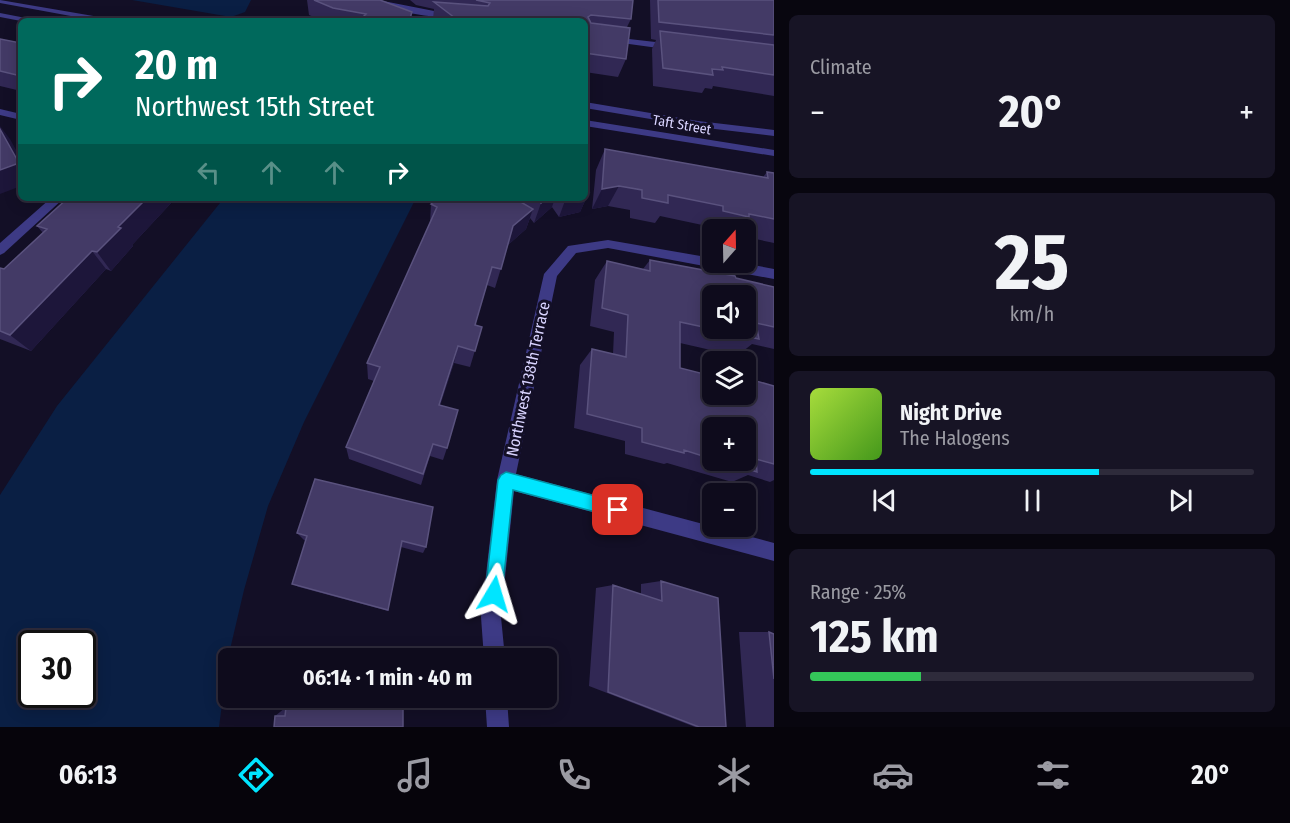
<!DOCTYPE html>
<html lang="en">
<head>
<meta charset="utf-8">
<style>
	body { margin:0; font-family:"Fira Sans Condensed",sans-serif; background:#171425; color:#f1f3f6; height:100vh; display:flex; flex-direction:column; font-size:22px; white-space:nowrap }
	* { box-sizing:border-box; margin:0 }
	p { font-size:20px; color:#9b9ba3 }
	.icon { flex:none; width:33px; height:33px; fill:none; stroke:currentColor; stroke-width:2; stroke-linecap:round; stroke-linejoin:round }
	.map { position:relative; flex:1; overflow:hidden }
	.sheet { display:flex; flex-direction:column; gap:15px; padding:15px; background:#08060f; width:516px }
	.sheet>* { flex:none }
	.top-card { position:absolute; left:18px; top:18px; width:570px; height:183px; border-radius:9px; box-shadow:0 3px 15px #0003,0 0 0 2px #2e2b3b; background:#00695c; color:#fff; overflow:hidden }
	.needle { width:39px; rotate:20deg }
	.fabs { position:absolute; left:702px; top:219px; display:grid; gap:12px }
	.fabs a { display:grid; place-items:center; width:54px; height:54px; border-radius:9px; background:#0e0b1c; box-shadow:0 3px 15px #0003,0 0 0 2px #2e2b3b; font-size:30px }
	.speed { position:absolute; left:18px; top:630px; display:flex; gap:12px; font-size:30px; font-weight:700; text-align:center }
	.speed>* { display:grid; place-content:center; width:78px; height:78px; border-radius:50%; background:#0e0b1c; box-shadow:0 3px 15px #0003,0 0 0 2px #2e2b3b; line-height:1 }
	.speed .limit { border:3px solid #111; border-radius:9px; background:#fff; color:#111 }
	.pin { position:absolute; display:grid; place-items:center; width:51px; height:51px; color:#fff; margin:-26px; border-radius:12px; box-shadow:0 3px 9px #0006 }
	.me { position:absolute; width:66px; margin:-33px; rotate:7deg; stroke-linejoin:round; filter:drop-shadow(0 0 4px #0008) }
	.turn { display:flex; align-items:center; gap:21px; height:126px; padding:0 18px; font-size:27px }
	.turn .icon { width:78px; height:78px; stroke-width:2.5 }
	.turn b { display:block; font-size:42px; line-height:51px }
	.lanes { display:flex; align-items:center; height:57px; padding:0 18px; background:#0003; justify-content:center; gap:30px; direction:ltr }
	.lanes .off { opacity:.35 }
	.big { font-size:45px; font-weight:700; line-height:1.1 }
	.sheet .tile { flex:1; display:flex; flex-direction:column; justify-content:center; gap:9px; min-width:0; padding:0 21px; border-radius:9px; background:#171425 }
	.sheet .dial { align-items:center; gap:0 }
	.dial b { font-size:78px; line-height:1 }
	.song { display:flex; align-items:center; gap:18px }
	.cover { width:72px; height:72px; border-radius:9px; background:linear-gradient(135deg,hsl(80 70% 55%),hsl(100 70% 35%)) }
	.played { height:6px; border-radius:3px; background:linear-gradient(90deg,#00e5ff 65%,#2e2b3b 65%) }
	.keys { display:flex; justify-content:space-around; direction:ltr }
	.heat { display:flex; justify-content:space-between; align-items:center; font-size:33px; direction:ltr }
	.charge { height:9px; border-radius:4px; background:linear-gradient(90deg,#34c759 25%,#2e2b3b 0) }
	.trip { position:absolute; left:218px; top:648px; width:339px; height:60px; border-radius:9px; background:#0e0b1c; box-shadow:0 3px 15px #0003,0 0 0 2px #2e2b3b; font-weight:700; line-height:60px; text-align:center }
	.menu { display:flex; height:96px; justify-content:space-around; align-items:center; background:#06040b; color:#9b9ba3 }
	.menu .icon { width:42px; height:42px }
	.menu .active { color:#00e5ff }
	.menu b { font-size:27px; color:#f1f3f6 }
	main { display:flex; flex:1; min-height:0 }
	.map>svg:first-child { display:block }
	.water { fill:#0a1f44; fill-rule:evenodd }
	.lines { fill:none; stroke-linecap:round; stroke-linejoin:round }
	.minor { fill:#3d3a85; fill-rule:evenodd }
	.wall { fill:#312854; fill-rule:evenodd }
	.shaded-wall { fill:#1d163a }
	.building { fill:#433a66; stroke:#5a527e; stroke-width:1.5; fill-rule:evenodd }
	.route { fill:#00e5ff; stroke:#0095a6; stroke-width:1.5 }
	.labels { text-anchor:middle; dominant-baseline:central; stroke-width:6; stroke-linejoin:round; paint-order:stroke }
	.far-street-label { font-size:14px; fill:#d9d4ff; stroke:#130f26 }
	.street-label { font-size:16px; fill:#d9d4ff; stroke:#130f26 }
</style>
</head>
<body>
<main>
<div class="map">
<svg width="774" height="727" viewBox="0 0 774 727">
	<rect width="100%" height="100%" fill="#130f26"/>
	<path class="water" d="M 132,0 L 251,0 L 245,12 L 231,17 Z
		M 224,198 L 416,198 L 304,422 L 268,506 L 244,590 L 228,658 L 219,727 L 0,727 L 0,495 L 57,406 ZM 32,644 L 82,644 L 82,694 L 32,694 Z"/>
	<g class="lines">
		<path class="minor" d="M 0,0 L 111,19 L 115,21 L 98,21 L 0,3 Z
			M 368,0 L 378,0 L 485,21 C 461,21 386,13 368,0 Z
			M 0,13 L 31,19 L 35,21 L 21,21 L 0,17 Z
			M 585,34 L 673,44 L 677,47 L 673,50 L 585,38 Z
			M 585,102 L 698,121 L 774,130 L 774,136 L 698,127 L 585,108 Z
			M 0,109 L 21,114 L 21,120 L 0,115 Z
			M 585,120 L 774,150 L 774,156 L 585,126 Z
			M 51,198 L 64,198 L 4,253 L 0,255 L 0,243 Z
			M 608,240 L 712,258 L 712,262 L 737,262 L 774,269 L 774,279 L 608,248 L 576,253 L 557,276 L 516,474 L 774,543 L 774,561 L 514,491 L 501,617 L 505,658 L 484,658 L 481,617 L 497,480 L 544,274 L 568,246 Z
			M 485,698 L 507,698 L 509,727 L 487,727 Z"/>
	</g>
	<path class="wall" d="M 307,0 L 380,0 L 412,12 L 412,21 L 324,21 L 309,15 Z
		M 410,0 L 633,0 L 631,19 L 627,27 L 626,59 L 618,77 L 585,72 L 585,21 L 436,21 L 433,19 L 434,9 L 416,5 Z
		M 650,0 L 774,0 L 774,96 L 713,86 L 712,89 L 705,88 L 702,93 L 653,86 L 652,49 L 656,40 L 651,39 Z
		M 0,39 L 21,43 L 21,91 L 0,86 Z
		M 605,149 L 763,177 L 767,172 L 774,173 L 774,243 L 746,237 L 746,230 L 712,230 L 712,232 L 707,231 L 707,226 L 660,216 L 655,223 L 630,218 L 630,210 L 608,206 L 592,209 L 596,170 Z
		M 589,192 L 580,212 L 559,217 L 552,207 L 534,223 L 530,218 L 526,229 L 508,245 L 495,288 L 487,285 L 475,325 L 482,327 L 470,367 L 454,363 L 440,405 L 447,448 L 443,460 L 430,456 L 421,485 L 349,459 L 346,447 L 374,381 L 368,379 L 367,363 L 430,224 L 431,204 L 519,201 L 517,198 L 585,198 Z
		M 68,198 L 175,198 L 173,201 L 132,245 L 133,246 L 111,271 L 106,269 L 31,351 L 0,339 L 0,268 L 4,269 L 43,233 L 37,226 Z
		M 650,260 L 774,287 L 774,349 L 752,344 L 737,356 L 680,343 L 680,368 L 746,394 L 746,381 L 749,379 L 774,386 L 774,480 L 770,482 L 748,475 L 732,482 L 667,463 L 664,464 L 625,454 L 625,441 L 574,428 L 580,365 L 592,349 L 613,354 L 614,332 L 590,326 L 595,280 L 607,261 L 643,269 ZM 712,428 L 746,460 L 712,460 Z
		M 315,479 L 426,547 L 423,553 L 401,547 L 388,611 L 299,587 L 292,584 L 306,541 L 304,540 L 297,533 Z
		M 661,581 L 726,727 L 695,727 L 589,686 L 596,588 L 613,585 L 641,594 L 641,584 Z
		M 739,632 L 769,632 L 774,634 L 774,727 L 746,727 Z
		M 300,646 L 415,649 L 418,651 L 292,648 Z
		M 403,700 L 403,727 L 275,716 L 285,708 Z"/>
	<path class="shaded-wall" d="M 0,126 L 10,139 L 21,159 L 21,186 L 0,194 Z
		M 619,186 L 608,206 L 592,209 L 602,189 Z
		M 589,192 L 580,212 L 559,217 L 566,198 L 585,198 L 585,193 Z
		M 147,198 L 175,198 L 173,201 L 132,245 L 133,246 L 111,271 L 97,252 L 118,227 Z
		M 547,198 L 555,198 L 552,207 L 534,223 L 541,203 Z
		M 533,209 L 526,229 L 507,246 L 513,226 Z
		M 92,251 L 106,269 L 31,351 L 10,335 Z
		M 458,346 L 454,363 L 436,419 L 439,405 Z"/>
	<path class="building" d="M 314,0 L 380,0 L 412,12 L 409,21 L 402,21 L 394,19 L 392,21 L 372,21 L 361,19 L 366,14 L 333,8 Z
		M 476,0 L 633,0 L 631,19 L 591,15 L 588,17 L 591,23 L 630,28 L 626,59 L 585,53 L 585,21 L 459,21 L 434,2 L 488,6 L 490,3 Z
		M 658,0 L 774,0 L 774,35 L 659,22 Z
		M 660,31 L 774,45 L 774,75 L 722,67 L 723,70 L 712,69 L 713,75 L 663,68 Z
		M 0,39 L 21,43 L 21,76 L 0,71 Z
		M 0,129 L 19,163 L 0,170 Z
		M 605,149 L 768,178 L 767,172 L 774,173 L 774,219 L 749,214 L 749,217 L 723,211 L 723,206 L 668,195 L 668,203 L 642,198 L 642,190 L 619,186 L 602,189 Z
		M 585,187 L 589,192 L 585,193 Z
		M 68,198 L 147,198 L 118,227 L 121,228 L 97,252 L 92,251 L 10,335 L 0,331 L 0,268 L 4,269 L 47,229 L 37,226 Z
		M 439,198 L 514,198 L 533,209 L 513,226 L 501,269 L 492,267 L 475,325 L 482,327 L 475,351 L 458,346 L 439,405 L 458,410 L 447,448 L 433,444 L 423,474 L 346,447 L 380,367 L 367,363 L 437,207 L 431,204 Z
		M 538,198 L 547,198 L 541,203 Z
		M 650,260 L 735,276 L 736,278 L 774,287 L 774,327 L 756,323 L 759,339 L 680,322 L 680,368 L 712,376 L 712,394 L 746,394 L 746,384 L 749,386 L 749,379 L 774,386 L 774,464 L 756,459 L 757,472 L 719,460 L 746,460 L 746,428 L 712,428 L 712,459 L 684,450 L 684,453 L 642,442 L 642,428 L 587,414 L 592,349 L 626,357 L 628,315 L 602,308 L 607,261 L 650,271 ZM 712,296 L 746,296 L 746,328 L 712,328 Z
		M 315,479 L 433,507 L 426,547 L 402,541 L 388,610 L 292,584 L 307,536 L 297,533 Z
		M 661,581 L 718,598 L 726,727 L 699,727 L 608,692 L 613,585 L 662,601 Z
		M 769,632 L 774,634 L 774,679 Z
		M 292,648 L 418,651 L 418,658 L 291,658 Z
		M 287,698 L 418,698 L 418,701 L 403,700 L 403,727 L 274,727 L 275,716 L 285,716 Z"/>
	<path class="route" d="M 506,472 L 618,502 L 624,505 L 626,510 L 624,516 L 618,518 L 513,490 L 502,594 L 500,601 L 494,603 L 487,601 L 485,594 L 498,480 L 501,475 Z"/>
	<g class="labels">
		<g class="far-street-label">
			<text transform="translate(682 125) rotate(10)">Taft Street</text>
		</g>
		<g class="street-label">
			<text transform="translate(528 379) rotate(-78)">Northwest 138th Terrace</text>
		</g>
	</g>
</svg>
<div class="fabs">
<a><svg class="needle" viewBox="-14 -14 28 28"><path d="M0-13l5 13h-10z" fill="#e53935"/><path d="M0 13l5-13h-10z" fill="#9b9ba3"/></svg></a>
<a><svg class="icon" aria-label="sound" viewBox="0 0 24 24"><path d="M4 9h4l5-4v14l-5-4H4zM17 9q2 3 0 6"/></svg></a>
<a><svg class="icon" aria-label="layers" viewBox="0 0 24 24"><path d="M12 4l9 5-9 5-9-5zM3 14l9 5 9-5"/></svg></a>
<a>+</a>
<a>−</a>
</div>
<div class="speed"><div class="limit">30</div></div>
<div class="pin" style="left:618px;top:510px;background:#d93025"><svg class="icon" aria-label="arrive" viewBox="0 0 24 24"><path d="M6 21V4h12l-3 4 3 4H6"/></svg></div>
<svg class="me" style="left:494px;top:594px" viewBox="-20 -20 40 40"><path d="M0-17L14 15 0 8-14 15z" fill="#00e5ff" stroke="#fff" stroke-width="4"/></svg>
<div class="trip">06:14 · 1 min · 40 m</div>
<div class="top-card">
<div class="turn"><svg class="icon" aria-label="right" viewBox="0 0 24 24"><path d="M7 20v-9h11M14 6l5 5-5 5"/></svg><div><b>20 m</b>Northwest 15th Street</div></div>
<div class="lanes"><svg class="icon off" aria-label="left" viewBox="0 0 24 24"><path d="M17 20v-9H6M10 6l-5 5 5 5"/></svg><svg class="icon off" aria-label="ahead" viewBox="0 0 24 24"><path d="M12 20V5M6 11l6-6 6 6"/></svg><svg class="icon off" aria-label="ahead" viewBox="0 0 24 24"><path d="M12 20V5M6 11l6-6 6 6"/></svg><svg class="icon" aria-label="right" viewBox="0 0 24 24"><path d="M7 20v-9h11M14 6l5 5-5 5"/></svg></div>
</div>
</div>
<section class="sheet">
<div class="tile"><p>Climate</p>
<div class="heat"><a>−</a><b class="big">20°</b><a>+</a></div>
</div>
<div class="tile dial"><b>25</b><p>km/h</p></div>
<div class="tile">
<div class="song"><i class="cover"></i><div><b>Night Drive</b><p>The Halogens</p></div></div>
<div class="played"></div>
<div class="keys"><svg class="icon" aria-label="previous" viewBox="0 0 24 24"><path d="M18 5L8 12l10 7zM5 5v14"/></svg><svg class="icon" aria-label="pause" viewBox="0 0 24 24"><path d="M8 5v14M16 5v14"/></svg><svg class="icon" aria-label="next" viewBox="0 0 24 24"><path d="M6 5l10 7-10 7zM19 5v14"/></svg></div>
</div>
<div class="tile"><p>Range · 25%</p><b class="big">125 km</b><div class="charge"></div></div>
</section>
</main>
<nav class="menu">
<b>06:13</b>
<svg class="icon active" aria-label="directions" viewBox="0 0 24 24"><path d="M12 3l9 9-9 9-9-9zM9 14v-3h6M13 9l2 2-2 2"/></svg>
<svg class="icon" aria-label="music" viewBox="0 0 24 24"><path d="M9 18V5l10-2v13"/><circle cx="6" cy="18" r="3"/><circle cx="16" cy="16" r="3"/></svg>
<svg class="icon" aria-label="phone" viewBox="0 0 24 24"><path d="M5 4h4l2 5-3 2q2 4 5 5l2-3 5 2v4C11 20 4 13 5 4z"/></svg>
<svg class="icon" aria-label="climate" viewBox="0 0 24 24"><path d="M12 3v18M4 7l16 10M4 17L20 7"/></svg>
<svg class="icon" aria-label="car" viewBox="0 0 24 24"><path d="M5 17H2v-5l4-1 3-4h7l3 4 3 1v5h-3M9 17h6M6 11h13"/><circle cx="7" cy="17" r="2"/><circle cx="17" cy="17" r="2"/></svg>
<svg class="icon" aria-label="filters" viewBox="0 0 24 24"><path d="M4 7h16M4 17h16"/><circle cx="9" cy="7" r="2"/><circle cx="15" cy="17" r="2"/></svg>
<b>20°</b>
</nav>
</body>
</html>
